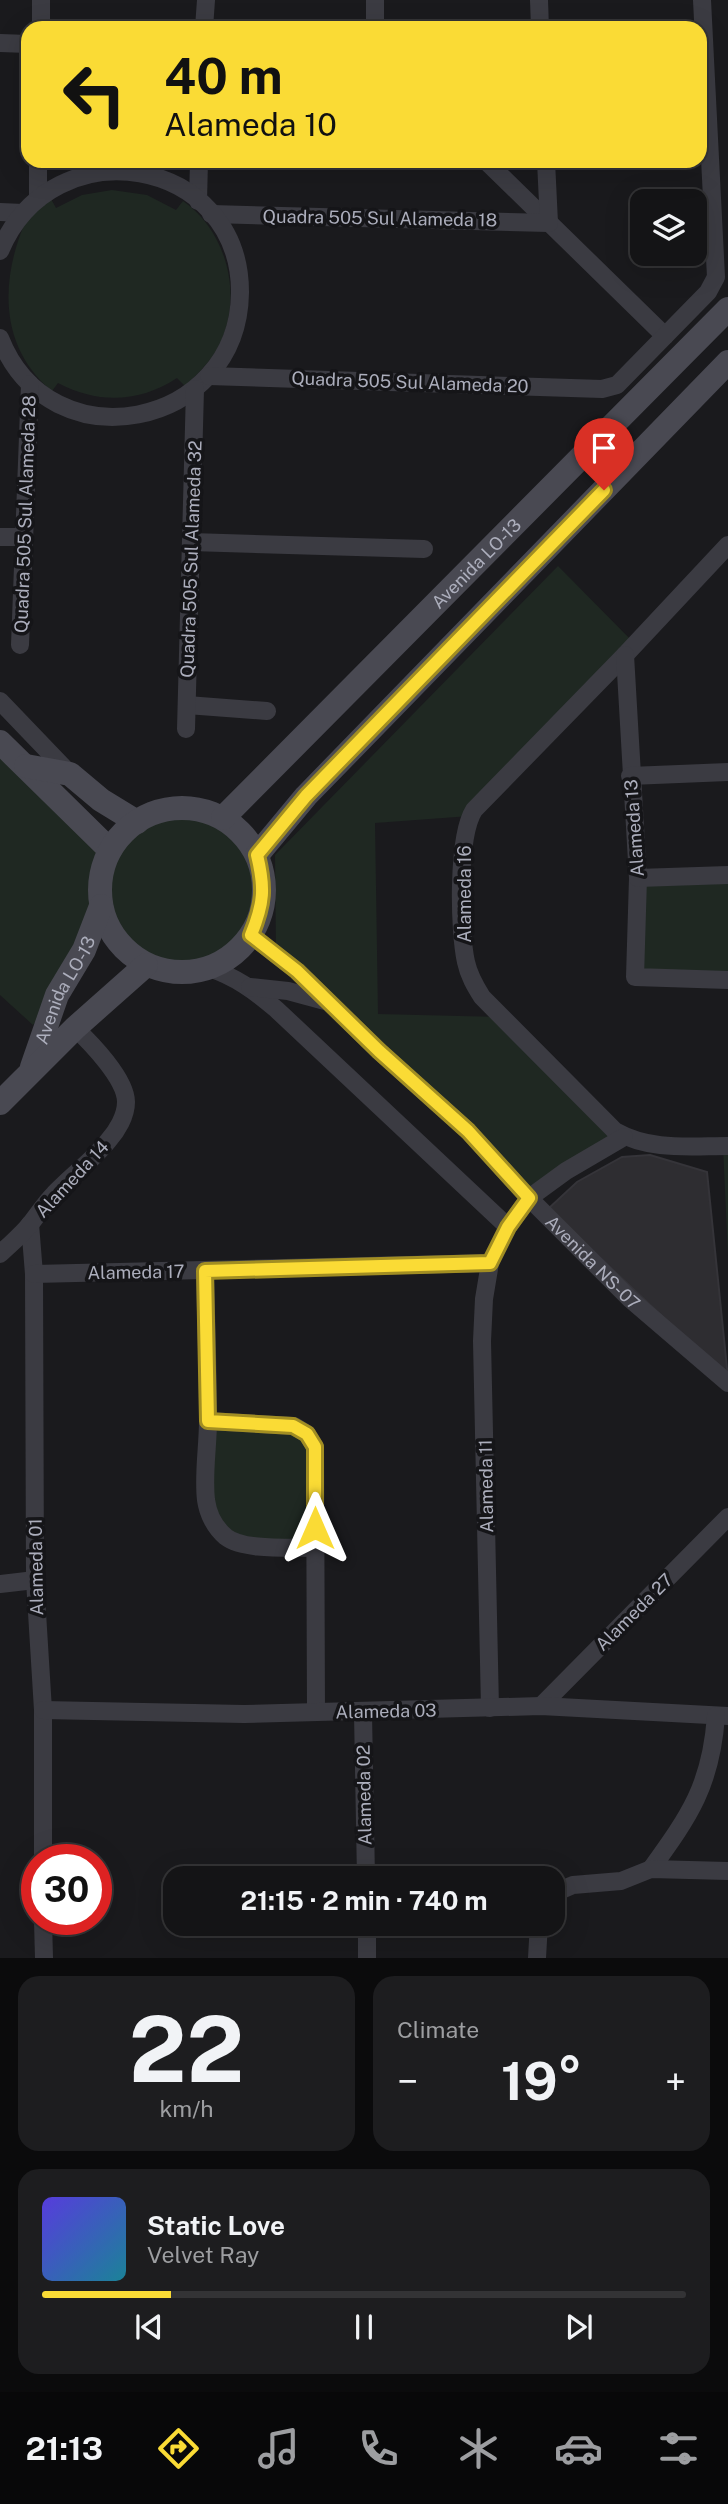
<!DOCTYPE html>
<html lang="en">
<head>
<meta charset="utf-8">
<style>
	body { margin:0; font-family:"Public Sans",sans-serif; background:#1d1d1f; color:#f1f3f6; height:100vh; display:flex; flex-direction:column; font-size:26px; white-space:nowrap }
	* { box-sizing:border-box; margin:0 }
	p { font-size:23px; color:#9d9ea1 }
	.icon { flex:none; width:38px; height:38px; fill:none; stroke:currentColor; stroke-width:2; stroke-linecap:round; stroke-linejoin:round }
	.map { position:relative; height:1958px; overflow:hidden }
	.panel { display:flex; flex-direction:column; gap:18px; padding:18px; background:#0b0b0c; flex:1 }
	.panel>* { flex:none }
	.banner { position:absolute; left:21px; top:21px; width:686px; height:147px; border-radius:21px; box-shadow:0 7px 28px #0002,0 0 0 2px #333335; background:#fadb35; color:#111; overflow:hidden }
	.buttons { position:absolute; left:630px; top:189px; display:grid; gap:14px }
	.buttons a { display:grid; place-items:center; width:77px; height:77px; border-radius:14px; background:#141416; box-shadow:0 7px 28px #0002,0 0 0 2px #333335; font-size:35px }
	.speed { position:absolute; left:21px; top:1844px; display:flex; gap:14px; font-size:35px; font-weight:700; text-align:center }
	.speed>* { display:grid; place-content:center; width:91px; height:91px; border-radius:50%; background:#141416; box-shadow:0 7px 28px #0002,0 0 0 2px #333335; line-height:1 }
	.speed .limit { border:10px solid #d22; background:#fff; color:#111 }
	.pin { position:absolute; display:grid; place-items:center; width:60px; height:60px; color:#fff; margin:-72px -30px; border-radius:50% 50% 50% 0; rotate:-45deg; box-shadow:0 0 7px #0007 }
	.pin .icon { rotate:45deg }
	.me { position:absolute; width:77px; margin:-38px; rotate:0deg; stroke-linejoin:round; filter:drop-shadow(0 0 5px #0008) }
	.turn { display:flex; align-items:center; gap:24px; height:147px; padding:0 28px; font-size:32px }
	.turn .icon { width:91px; height:91px; stroke-width:2.5 }
	.turn b { display:block; font-size:49px; line-height:60px }
	.big { font-size:52px; font-weight:700; line-height:1.1 }
	.panel .card { flex:1; display:flex; flex-direction:column; justify-content:center; gap:10px; min-width:0; padding:0 24px; border-radius:21px; background:#1d1d1f }
	.panel .dial { align-items:center; gap:0 }
	.dial b { font-size:91px; line-height:1 }
	.song { display:flex; align-items:center; gap:21px }
	.cover { width:84px; height:84px; border-radius:10px; background:linear-gradient(135deg,hsl(250 70% 55%),hsl(190 70% 35%)) }
	.played { height:7px; border-radius:4px; background:linear-gradient(90deg,#fadb35 20%,#333335 20%) }
	.keys { display:flex; justify-content:space-around; direction:ltr }
	.heat { display:flex; justify-content:space-between; align-items:center; font-size:38px; direction:ltr }
	.panel .tiles { flex:1; display:grid; gap:18px; grid-template-columns:1fr 1fr }
	.card:last-child { grid-column:span 2 }
	.trip { position:absolute; left:163px; top:1866px; width:402px; height:70px; border-radius:21px; background:#141416; box-shadow:0 7px 28px #0002,0 0 0 2px #333335; font-weight:700; line-height:70px; text-align:center }
	.menu { display:flex; height:112px; justify-content:space-around; align-items:center; background:#080809; color:#9d9ea1 }
	.menu .icon { width:49px; height:49px }
	.menu .on { color:#fadb35 }
	.menu b { font-size:32px; color:#f1f3f6 }
	.map>svg:first-child { display:block }
	.green { fill:#1f2822 }
	.building { fill:#2e2d31; stroke:#353439; stroke-width:2 }
	.lines { fill:none; stroke-linecap:round; stroke-linejoin:round }
	.street { stroke:#3b3b42; stroke-width:18 }
	.secondary { stroke:#494952; stroke-width:24 }
	.route-casing { stroke:#a28e22; stroke-width:18 }
	.route { stroke:#fadb35; stroke-width:12 }
	.labels { text-anchor:middle; dominant-baseline:central; stroke-width:7; stroke-linejoin:round; paint-order:stroke }
	.street-label { font-size:18px; fill:#acaebc; stroke:#151518 }
</style>
</head>
<body>
<div class="map">
<svg width="728" height="1958" viewBox="0 0 728 1958">
	<rect width="100%" height="100%" fill="#1a1a1d"/>
	<path class="green" d="M 112,190 L 147,195 L 176,210 L 183,201 C 224,229 241,288 224,334 C 217,355 201,371 185,386 L 177,378 C 139,403 98,404 58,383 L 52,391 C 0,348 0,283 24,225 C 30,215 42,207 51,199 L 56,208 L 82,195 Z
		M 558,566 L 635,644 L 470,816 L 375,823 L 378,1014 L 501,1017 L 624,1137 L 529,1198 L 276,953 L 275,855 Z
		M 0,736 L 111,849 C 131,822 157,806 192,809 C 215,811 233,823 246,841 C 286,894 253,964 188,971 C 174,972 159,971 146,965 C 140,962 135,955 130,951 C 125,947 117,942 114,937 C 108,929 105,916 101,907 L 57,995 L 33,1025 L 0,995 Z
		M 728,883 L 728,971 L 634,974 L 641,884 Z
		M 723,1146 L 728,1146 L 728,1256 Z
		M 208,1421 L 294,1426 L 312,1440 L 315,1548 L 245,1544 L 209,1514 Z"/>
	<path class="building" d="M 650,1155 L 707,1172 L 728,1378 L 548,1209 L 577,1182 L 622,1157 Z"/>
	<g class="lines">
		<g class="street">
			<path d="M 375,0 L 375,28"/>
			<path d="M 539,0 L 540,28"/>
			<path d="M 41,28 L 41,0"/>
			<path d="M 204,28 L 206,0"/>
			<path d="M 0,43 L 28,44"/>
			<path d="M 486,161 L 665,336"/>
			<path d="M 38,199 L 38,161"/>
			<path d="M 198,201 L 199,161"/>
			<path d="M 0,212 L 23,213"/>
			<path d="M 211,214 L 549,223 L 546,161"/>
			<path d="M 0,251 C 53,124 241,157 240,293 C 238,429 50,466 0,338"/>
			<path d="M 209,376 L 602,389 L 617,385 L 708,292 L 716,277 L 702,0"/>
			<path d="M 0,537 L 24,537"/>
			<path d="M 191,542 L 424,549"/>
			<path d="M 728,545 L 625,655 L 474,810 C 457,837 459,931 466,962 C 469,976 475,986 482,997 L 615,1131 C 650,1151 689,1146 728,1146"/>
			<path d="M 20,645 L 30,384"/>
			<path d="M 625,655 L 638,878 L 635,977 L 728,980"/>
			<path d="M 0,701 L 70,774"/>
			<path d="M 187,705 L 267,711"/>
			<path d="M 186,729 L 195,389"/>
			<path d="M 630,776 L 728,772"/>
			<path d="M 638,878 L 728,875"/>
			<path id="s1" d="M 251,935 L 297,971 L 379,1051 L 468,1131 L 529,1198 L 630,1299 L 728,1383"/>
			<path d="M 209,968 C 236,977 255,991 276,1009 L 508,1227"/>
			<path d="M 250,987 L 288,991 L 325,1001"/>
			<path d="M 30,1224 L 34,1274 L 35,1580 L 43,1710 L 43,1860"/>
			<path d="M 0,1254 C 10,1244 22,1235 31,1223 C 39,1213 45,1203 54,1194 C 71,1176 93,1160 108,1141 C 117,1131 126,1116 126,1102 C 126,1079 91,1043 75,1028"/>
			<path d="M 205,1271 C 206,1320 208,1370 208,1420 C 208,1447 203,1474 206,1500 C 208,1514 215,1528 226,1537 C 244,1551 292,1547 315,1548"/>
			<path d="M 34,1274 L 490,1263"/>
			<path d="M 208,1421 L 294,1426 L 307,1434 L 315,1447 L 316,1712"/>
			<path d="M 0,1584 L 35,1580"/>
			<path d="M 541,1706 L 728,1517"/>
			<path d="M 490,1708 L 482,1341 L 484,1299 L 490,1263 L 508,1227 L 529,1198 L 566,1171 L 624,1137"/>
			<path d="M 43,1710 L 244,1714 L 541,1706 L 728,1716"/>
			<path d="M 363,1713 L 366,1878"/>
			<path d="M 651,1869 C 690,1815 711,1785 716,1716"/>
			<path d="M 553,1896 L 559,1891 L 573,1885 L 621,1881 L 651,1869 L 728,1871"/>
			<path d="M 43,1920 L 44,1958"/>
			<path d="M 367,1923 L 367,1958"/>
			<path d="M 537,1958 L 539,1923"/>
		</g>
		<g class="secondary">
			<path d="M 0,742 L 110,850"/>
			<path d="M 26,766 L 70,774 L 101,800 L 137,822"/>
			<circle cx="182" cy="890" r="82"/>
			<path id="s2" d="M 223,818 L 728,309"/>
			<path d="M 257,855 L 306,796 L 728,362"/>
			<path id="s3" d="M 32,1067 L 57,995 L 84,950 L 101,906"/>
			<path d="M 0,1103 L 75,1028 L 146,965"/>
		</g>
	</g>
	<g class="lines">
		<defs>
			<path id="route" d="M 315,1528 L 315,1447 L 307,1434 L 293,1426 L 208,1421 L 205,1271 L 490,1263 L 508,1227 L 529,1198 L 468,1131 L 379,1051 L 297,971 L 251,935 C 264,903 265,888 257,855 L 306,796 L 604,490"/>
		</defs>
		<use href="#route" class="route-casing"/>
		<use href="#route" class="route"/>
	</g>
	<g class="labels">
		<g class="street-label">
			<text transform="translate(380 218) rotate(1)">Quadra 505 Sul Alameda 18</text>
			<text transform="translate(410 382) rotate(2)">Quadra 505 Sul Alameda 20</text>
			<text transform="translate(25 514) rotate(-88)">Quadra 505 Sul Alameda 28</text>
			<text transform="translate(191 559) rotate(-88)">Quadra 505 Sul Alameda 32</text>
			<text stroke="none"><textPath href="#s2" startOffset="359">Avenida LO-13</textPath></text>
			<text transform="translate(634 828) rotate(-94)">Alameda 13</text>
			<text transform="translate(464 894) rotate(-90)">Alameda 16</text>
			<text stroke="none"><textPath href="#s3" startOffset="84">Avenida LO-13</textPath></text>
			<text transform="translate(72 1179) rotate(-47)">Alameda 14</text>
			<text stroke="none"><textPath href="#s1" startOffset="474">Avenida NS-07</textPath></text>
			<text transform="translate(136 1272) rotate(-1)">Alameda 17</text>
			<text transform="translate(486 1486) rotate(-91)">Alameda 11</text>
			<text transform="translate(36 1567) rotate(-91)">Alameda 01</text>
			<text transform="translate(634 1612) rotate(-45)">Alameda 27</text>
			<text transform="translate(386 1711) rotate(-1)">Alameda 03</text>
			<text transform="translate(364 1795) rotate(-91)">Alameda 02</text>
		</g>
	</g>
</svg>
<div class="buttons">
<a><svg class="icon" aria-label="layers" viewBox="0 0 24 24"><path d="M12 4l9 5-9 5-9-5zM3 14l9 5 9-5"/></svg></a>
</div>
<div class="speed"><div class="limit">30</div></div>
<div class="pin" style="left:604px;top:490px;background:#d93025"><svg class="icon" aria-label="arrive" viewBox="0 0 24 24"><path d="M6 21V4h12l-3 4 3 4H6"/></svg></div>
<svg class="me" style="left:315px;top:1528px" viewBox="-20 -20 40 40"><path d="M0-17L14 15 0 8-14 15z" fill="#fadb35" stroke="#fff" stroke-width="4"/></svg>
<div class="trip">21:15 · 2 min · 740 m</div>
<div class="banner">
<div class="turn"><svg class="icon" aria-label="left" viewBox="0 0 24 24"><path d="M17 20v-9H6M10 6l-5 5 5 5"/></svg><div><b>40 m</b>Alameda 10</div></div>
</div>
</div>
<section class="panel">
<div class="tiles">
<div class="card dial"><b>22</b><p>km/h</p></div>
<div class="card"><p>Climate</p>
<div class="heat"><a>−</a><b class="big">19°</b><a>+</a></div>
</div>
<div class="card">
<div class="song"><i class="cover"></i><div><b>Static Love</b><p>Velvet Ray</p></div></div>
<div class="played"></div>
<div class="keys"><svg class="icon" aria-label="previous" viewBox="0 0 24 24"><path d="M18 5L8 12l10 7zM5 5v14"/></svg><svg class="icon" aria-label="pause" viewBox="0 0 24 24"><path d="M8 5v14M16 5v14"/></svg><svg class="icon" aria-label="next" viewBox="0 0 24 24"><path d="M6 5l10 7-10 7zM19 5v14"/></svg></div>
</div>
</div>
</section>
<nav class="menu">
<b>21:13</b>
<svg class="icon on" aria-label="directions" viewBox="0 0 24 24"><path d="M12 3l9 9-9 9-9-9zM9 14v-3h6M13 9l2 2-2 2"/></svg>
<svg class="icon" aria-label="music" viewBox="0 0 24 24"><path d="M9 18V5l10-2v13"/><circle cx="6" cy="18" r="3"/><circle cx="16" cy="16" r="3"/></svg>
<svg class="icon" aria-label="phone" viewBox="0 0 24 24"><path d="M5 4h4l2 5-3 2q2 4 5 5l2-3 5 2v4C11 20 4 13 5 4z"/></svg>
<svg class="icon" aria-label="climate" viewBox="0 0 24 24"><path d="M12 3v18M4 7l16 10M4 17L20 7"/></svg>
<svg class="icon" aria-label="car" viewBox="0 0 24 24"><path d="M5 17H2v-5l4-1 3-4h7l3 4 3 1v5h-3M9 17h6M6 11h13"/><circle cx="7" cy="17" r="2"/><circle cx="17" cy="17" r="2"/></svg>
<svg class="icon" aria-label="filters" viewBox="0 0 24 24"><path d="M4 7h16M4 17h16"/><circle cx="9" cy="7" r="2"/><circle cx="15" cy="17" r="2"/></svg>
</nav>
</body>
</html>
